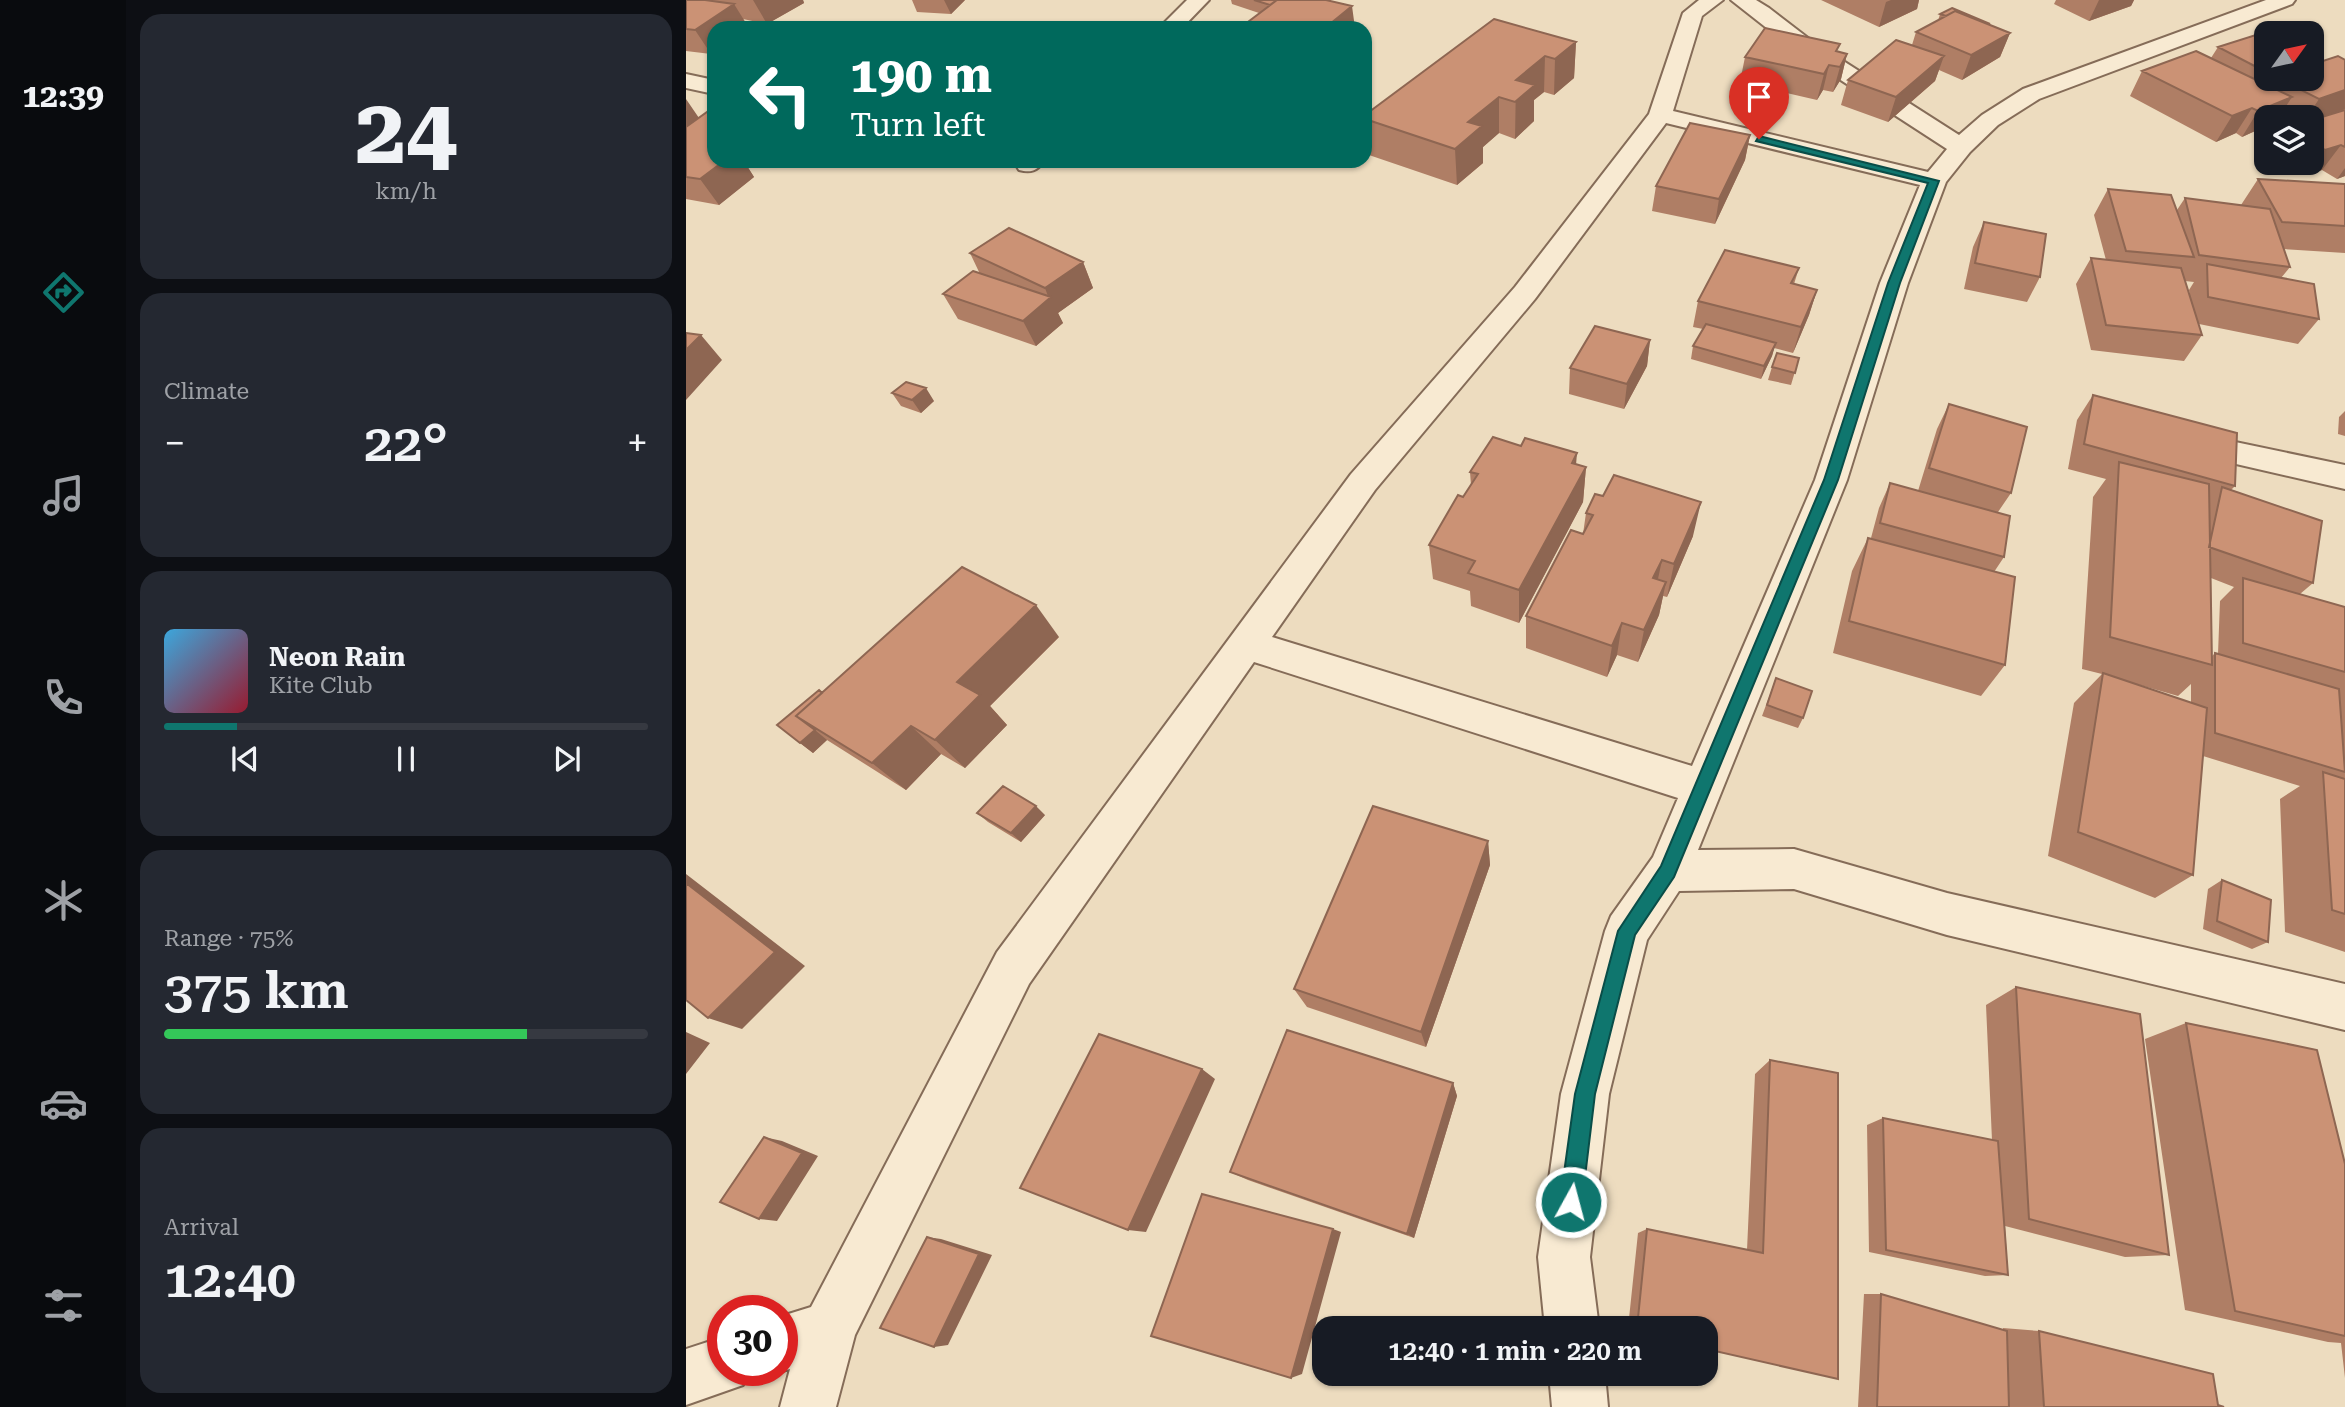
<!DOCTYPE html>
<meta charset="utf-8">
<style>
:root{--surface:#171b24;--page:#242831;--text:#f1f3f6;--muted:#9ea1a6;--line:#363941;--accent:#0f766e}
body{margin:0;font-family:"Roboto Serif",serif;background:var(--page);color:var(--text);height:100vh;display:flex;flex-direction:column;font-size:26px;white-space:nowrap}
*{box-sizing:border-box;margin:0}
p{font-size:23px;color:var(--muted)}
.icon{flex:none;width:38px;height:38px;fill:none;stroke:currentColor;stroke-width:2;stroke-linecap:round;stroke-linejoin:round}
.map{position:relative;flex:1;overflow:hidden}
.panel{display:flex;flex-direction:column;gap:14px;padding:14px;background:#0d0f14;width:560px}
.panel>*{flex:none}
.hud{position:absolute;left:21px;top:21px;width:665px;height:147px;border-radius:21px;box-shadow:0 2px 5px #0004;background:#00695c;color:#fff;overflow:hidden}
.needle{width:46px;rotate:57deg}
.controls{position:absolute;left:1568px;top:21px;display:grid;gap:14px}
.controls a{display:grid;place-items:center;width:70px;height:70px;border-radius:14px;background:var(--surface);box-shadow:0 2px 5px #0004;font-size:35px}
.speed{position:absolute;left:21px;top:1295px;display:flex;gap:14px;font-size:35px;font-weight:700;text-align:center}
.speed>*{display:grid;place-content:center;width:91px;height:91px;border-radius:50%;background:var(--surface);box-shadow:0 2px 5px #0004;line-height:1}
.speed .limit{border:10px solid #d22;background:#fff;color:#111}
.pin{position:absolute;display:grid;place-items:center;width:60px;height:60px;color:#fff;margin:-72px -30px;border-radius:50% 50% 50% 0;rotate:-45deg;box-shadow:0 0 7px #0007}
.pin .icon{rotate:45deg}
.me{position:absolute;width:77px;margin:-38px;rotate:7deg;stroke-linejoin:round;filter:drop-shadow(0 0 5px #0008)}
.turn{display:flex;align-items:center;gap:24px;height:147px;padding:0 28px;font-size:32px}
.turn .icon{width:91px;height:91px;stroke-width:2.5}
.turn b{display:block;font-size:49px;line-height:60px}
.big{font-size:52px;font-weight:600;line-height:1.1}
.panel .widget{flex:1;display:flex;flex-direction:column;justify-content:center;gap:10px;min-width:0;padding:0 24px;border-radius:21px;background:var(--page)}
.panel .dial{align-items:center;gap:0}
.dial b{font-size:91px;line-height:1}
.song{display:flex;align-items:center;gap:21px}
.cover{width:84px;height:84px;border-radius:10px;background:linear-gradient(135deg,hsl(200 70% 55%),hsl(350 70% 35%))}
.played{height:7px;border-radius:4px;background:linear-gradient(90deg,var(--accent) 15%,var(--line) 15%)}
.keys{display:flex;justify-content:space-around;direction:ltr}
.heat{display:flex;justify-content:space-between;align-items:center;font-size:38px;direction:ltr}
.charge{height:10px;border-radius:5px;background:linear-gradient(90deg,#34c759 75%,var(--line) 0)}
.trip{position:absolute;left:626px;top:1316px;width:406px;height:70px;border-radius:21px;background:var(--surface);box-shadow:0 2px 5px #0004;font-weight:600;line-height:70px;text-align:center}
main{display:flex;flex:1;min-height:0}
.tabs{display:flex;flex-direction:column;width:126px;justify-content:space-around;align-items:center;background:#090b0e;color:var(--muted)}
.tabs .icon{width:49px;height:49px}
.tabs .on{color:var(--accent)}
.tabs b{font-size:32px;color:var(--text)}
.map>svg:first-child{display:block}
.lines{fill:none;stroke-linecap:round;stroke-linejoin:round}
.street-casing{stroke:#856c58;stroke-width:4}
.street{fill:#f8ead2;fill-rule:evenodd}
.wall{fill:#af7e65;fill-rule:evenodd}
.shaded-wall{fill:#8e6652}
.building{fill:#cb9275;stroke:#8e6652;stroke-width:2}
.route{fill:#0f766e;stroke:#0a4d48;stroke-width:2}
</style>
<main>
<nav class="tabs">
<b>12:39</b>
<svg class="icon on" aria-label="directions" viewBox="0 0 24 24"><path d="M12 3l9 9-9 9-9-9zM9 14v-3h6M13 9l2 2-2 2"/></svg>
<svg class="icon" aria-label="music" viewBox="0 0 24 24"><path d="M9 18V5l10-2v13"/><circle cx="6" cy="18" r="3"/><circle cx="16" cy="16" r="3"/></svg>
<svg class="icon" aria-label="phone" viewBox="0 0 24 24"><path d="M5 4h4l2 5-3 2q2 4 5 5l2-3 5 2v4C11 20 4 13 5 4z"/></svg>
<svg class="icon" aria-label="climate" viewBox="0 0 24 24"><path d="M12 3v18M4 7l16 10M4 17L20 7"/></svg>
<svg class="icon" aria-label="car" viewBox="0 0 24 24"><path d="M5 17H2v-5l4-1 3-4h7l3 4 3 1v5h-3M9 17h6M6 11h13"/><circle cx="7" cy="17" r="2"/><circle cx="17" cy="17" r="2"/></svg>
<svg class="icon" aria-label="filters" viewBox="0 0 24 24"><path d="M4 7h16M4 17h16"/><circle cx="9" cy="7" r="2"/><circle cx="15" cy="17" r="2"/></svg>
</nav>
<section class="panel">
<div class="widget dial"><b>24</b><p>km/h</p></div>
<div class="widget"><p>Climate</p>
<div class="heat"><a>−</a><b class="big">22°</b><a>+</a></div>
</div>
<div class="widget">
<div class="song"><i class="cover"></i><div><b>Neon Rain</b><p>Kite Club</p></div></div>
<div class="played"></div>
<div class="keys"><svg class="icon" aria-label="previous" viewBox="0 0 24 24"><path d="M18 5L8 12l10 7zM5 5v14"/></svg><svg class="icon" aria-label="pause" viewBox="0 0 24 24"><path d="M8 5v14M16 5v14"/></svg><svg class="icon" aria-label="next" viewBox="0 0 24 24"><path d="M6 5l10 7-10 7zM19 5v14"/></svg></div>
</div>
<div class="widget"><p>Range · 75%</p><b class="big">375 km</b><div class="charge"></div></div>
<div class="widget"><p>Arrival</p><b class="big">12:40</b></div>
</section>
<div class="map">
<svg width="1659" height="1407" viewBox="0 0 1659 1407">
<rect width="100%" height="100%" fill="#eddcbf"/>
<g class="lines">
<g class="street-casing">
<path id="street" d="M 501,0 L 523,0 L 496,28 L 473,28 Z
M 1013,0 L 1037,0 L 1016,16 L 987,111 L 1242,172 L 1261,149 L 1110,51 L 1045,0 L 1070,0 L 1083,8 L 1126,41 L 1273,135 L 1296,115 L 1337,89 L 1580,0 L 1609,0 L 1606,4 L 1353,99 L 1312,125 L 1284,152 L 1260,182 L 1222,283 L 1161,480 L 1012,850 L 1108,849 L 1261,893 L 1659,984 L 1659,1030 L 1261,935 L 1108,889 L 993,891 L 961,940 L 923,1094 L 904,1257 L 913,1328 L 859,1328 L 852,1257 L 875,1094 L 919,931 L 925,916 L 967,857 L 992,798 L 568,662 L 343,984 L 169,1335 L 150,1407 L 94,1407 L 104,1369 L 96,1371 L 93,1370 L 96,1370 L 96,1316 L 125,1307 L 311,952 L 665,474 L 829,287 L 963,114 L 997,13 ZM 980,123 L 1234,185 L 1194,283 L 1129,480 L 1006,766 L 586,637 L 689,490 L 849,299 Z
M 0,74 L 28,80 L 28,94 L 0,88 Z
M 332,161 L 358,161 C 351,171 345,173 333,170 L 330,165 Z
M 1535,439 L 1659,465 L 1659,489 L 1524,458 L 1519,450 L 1524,442 Z
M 37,1337 L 37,1370 L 63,1370 L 57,1385 L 0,1405 L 0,1349 Z
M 863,1374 L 919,1374 L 922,1407 L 866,1407 Z"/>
</g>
<use href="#street" class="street"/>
</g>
<path class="wall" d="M 0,0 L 117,0 L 118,3 L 81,24 L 57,19 L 63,28 L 28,28 L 28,53 L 25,54 L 0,51 Z
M 226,0 L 279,0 L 265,14 L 231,12 Z
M 545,0 L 640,0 L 573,13 L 546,4 Z
M 1135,0 L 1233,0 L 1231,9 L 1193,27 Z
M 1370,0 L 1448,0 L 1445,6 L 1403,21 L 1368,4 Z
M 1254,14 L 1304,25 L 1324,33 L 1314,57 L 1276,80 L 1253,70 L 1249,81 L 1202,122 L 1155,105 L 1162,80 L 1226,45 L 1230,32 L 1252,21 Z
M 1580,35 L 1580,79 L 1626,79 L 1659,110 L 1659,176 L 1651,179 L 1636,170 L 1620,175 L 1599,163 L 1626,163 L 1626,117 L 1602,117 L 1595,113 L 1593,117 L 1580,117 L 1580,126 L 1556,137 L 1550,133 L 1530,142 L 1444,96 L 1456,71 L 1525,58 L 1532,47 Z
M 890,42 L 888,78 L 868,95 L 858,92 L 848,100 L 848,121 L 829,139 L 813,133 L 797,147 L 797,163 L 771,185 L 680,154 L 679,144 L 679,115 Z
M 1152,52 L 1161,54 L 1155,79 L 1147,92 L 1137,90 L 1131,100 L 1054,82 L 1059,57 Z
M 0,127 L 61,166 L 68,177 L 33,205 L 0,199 Z
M 1064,135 L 1059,160 L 1029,224 L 966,211 L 970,186 Z
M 1572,179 L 1659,184 L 1659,253 L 1598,249 L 1604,267 L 1595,278 L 1633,319 L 1612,344 L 1513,324 L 1516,335 L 1498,361 L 1405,350 L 1390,284 L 1405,258 L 1420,260 L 1408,215 L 1422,189 L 1491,210 L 1499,198 L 1555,205 ZM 1499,281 L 1508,282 L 1503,290 L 1504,296 Z
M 1298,222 L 1354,277 L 1341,302 L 1278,289 L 1287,247 Z
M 284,253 L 397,262 L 407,288 L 372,313 L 377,323 L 350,346 L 272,319 L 257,294 L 294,274 Z
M 1113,268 L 1108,284 L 1131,290 L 1123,315 L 1107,353 L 1088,348 L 1086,356 L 1075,379 L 1005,359 L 1007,346 L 1017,329 L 1007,327 L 1012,301 Z
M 964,340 L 961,366 L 938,409 L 883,394 L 884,368 Z
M 1113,358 L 1105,385 L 1082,380 L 1086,367 Z
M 206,393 L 248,401 L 235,413 L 215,406 Z
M 1407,395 L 1549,486 L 1545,490 L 1627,583 L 1614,594 L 1659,607 L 1659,952 L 1599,932 L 1594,799 L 1614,786 L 1517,756 L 1507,875 L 1469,898 L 1362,856 L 1388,703 L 1416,674 L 1396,669 L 1407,497 L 1420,479 L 1382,469 L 1391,420 ZM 1525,578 L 1548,587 L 1534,601 L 1532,654 L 1529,653 L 1526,656 ZM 1447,683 L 1492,696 L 1505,684 L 1505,703 Z
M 1263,404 L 1325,493 L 1312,512 L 1318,557 L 1308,572 L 1319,665 L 1295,696 L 1147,653 L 1166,571 L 1182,538 L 1185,538 L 1193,508 L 1204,483 L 1232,491 L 1251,429 Z
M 1659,411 L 1659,436 L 1652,434 L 1653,417 Z
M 890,464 L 900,467 L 897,502 L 833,623 L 785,606 L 784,591 L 747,579 L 743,545 L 785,485 L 784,472 Z
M 900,513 L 1007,536 L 981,597 L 977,596 L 973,615 L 952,662 L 931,655 L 921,677 L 840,648 L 840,616 L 897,534 Z
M 373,637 L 304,706 L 321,725 L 279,768 L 255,754 L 220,790 L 141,740 L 127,753 L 91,725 L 136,693 Z
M 1090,678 L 1117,718 L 1112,728 L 1076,716 Z
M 291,813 L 359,815 L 335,842 L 302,822 Z
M 802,841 L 804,865 L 740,1047 L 621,1007 L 608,989 Z
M 1536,880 L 1582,942 L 1566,949 L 1517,929 L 1522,889 Z
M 1330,987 L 1483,1255 L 1439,1257 L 1319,1226 L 1322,1275 L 1299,1276 L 1183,1252 L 1181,1125 L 1197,1118 L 1306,1140 L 1300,1005 Z
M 1500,1023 L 1659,1164 L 1659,1378 L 1655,1343 L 1642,1342 L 1499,1310 L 1459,1039 Z
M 1084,1060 L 1152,1379 L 1020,1328 L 942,1328 L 952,1233 L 961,1229 L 1061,1250 L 1069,1074 Z
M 767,1083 L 771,1096 L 728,1238 L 562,1180 L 544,1172 Z
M 1178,1294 L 1195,1294 L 1317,1330 L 1317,1328 L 1353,1331 L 1538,1407 L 1172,1407 Z"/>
<path class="shaded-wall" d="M 67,0 L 117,0 L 118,3 L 81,24 Z
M 258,0 L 279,0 L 265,14 Z
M 1205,0 L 1233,0 L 1231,9 L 1193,27 L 1200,2 Z
M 1413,0 L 1448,0 L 1445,6 L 1403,21 Z
M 48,4 L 63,28 L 28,28 L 28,53 L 25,54 L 9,30 Z
M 666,6 L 669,28 L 639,28 Z
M 1324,33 L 1314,57 L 1276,80 L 1285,55 Z
M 890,42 L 888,78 L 868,95 L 869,59 Z
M 1161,54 L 1155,79 L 1147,92 L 1154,67 Z
M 859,56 L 858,92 L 848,100 L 848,121 L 829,139 L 830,80 Z
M 1258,56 L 1249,81 L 1202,122 L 1210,97 Z
M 1143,65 L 1137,90 L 1131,100 L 1138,74 Z
M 1659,89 L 1659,109 L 1626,121 L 1626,117 L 1621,117 L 1633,99 Z
M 813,97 L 813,133 L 797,147 L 797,163 L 771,185 L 769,149 L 782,122 Z
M 1606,97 L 1593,117 L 1580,117 L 1580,126 L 1556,137 L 1572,111 Z
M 0,99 L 13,118 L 0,127 Z
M 1566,108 L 1550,133 L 1530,142 L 1546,116 Z
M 1064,135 L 1059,160 L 1029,224 L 1033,199 Z
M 1655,145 L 1636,170 L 1620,175 L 1639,150 Z
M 38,161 L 68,161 L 61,166 L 68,177 L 33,205 L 14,179 Z
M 1659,168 L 1659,176 L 1651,179 Z
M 397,262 L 407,288 L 372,313 L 377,323 L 350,346 L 337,321 L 363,299 L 359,288 Z
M 1131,290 L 1123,315 L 1107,353 L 1115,327 Z
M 15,335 L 36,360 L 0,400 L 0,350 Z
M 964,340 L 961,366 L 938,409 L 941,384 Z
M 1090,343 L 1086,356 L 1075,379 L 1078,366 Z
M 240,388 L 248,401 L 235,413 L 226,400 Z
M 891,453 L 888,489 L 900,467 L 897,502 L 833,623 L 833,590 Z
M 1015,502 L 1007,536 L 981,597 L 988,564 Z
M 976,560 L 969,593 L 967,578 Z
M 980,582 L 973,615 L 952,662 L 958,630 Z
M 350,605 L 373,637 L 304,706 L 321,725 L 279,768 L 249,740 L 271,682 Z
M 936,623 L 931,655 L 921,677 L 926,646 Z
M 225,726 L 255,754 L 220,790 L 186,763 Z
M 129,730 L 141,740 L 127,753 L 114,743 Z
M 350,806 L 359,815 L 335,842 L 325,833 Z
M 802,841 L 804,865 L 740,1047 L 735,1032 Z
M 0,874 L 119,966 L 56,1029 L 22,1018 L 0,883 Z
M 0,1032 L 24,1043 L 0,1074 Z
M 516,1069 L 529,1079 L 460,1232 L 442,1230 Z
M 767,1083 L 771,1096 L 728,1238 L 721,1234 Z
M 78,1137 L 96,1141 L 132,1156 L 91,1221 L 73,1219 Z
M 647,1229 L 655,1232 L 616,1374 L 605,1378 Z
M 241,1237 L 255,1239 L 306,1255 L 262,1345 L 248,1347 Z"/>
<path class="building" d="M 0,0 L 19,0 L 48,4 L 9,30 L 0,29 Z
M 568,0 L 591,0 L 584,5 Z
M 591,0 L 640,0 L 666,6 L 639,28 L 554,28 Z
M 1266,8 L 1304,24 L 1303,24 L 1269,11 L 1260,16 L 1254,14 Z
M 1269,11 L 1324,33 L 1285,55 L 1230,32 Z
M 808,19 L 890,42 L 869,59 L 859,56 L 830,80 L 849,85 L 829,102 L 813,97 L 782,122 L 796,126 L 769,149 L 679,119 L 679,115 Z
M 1079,28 L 1154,44 L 1150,51 L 1161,54 L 1154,67 L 1143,65 L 1138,74 L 1059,57 Z
M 1576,33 L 1580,35 L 1580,72 L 1532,47 Z
M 1210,40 L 1258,56 L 1210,97 L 1162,80 Z
M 1510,51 L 1606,97 L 1572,111 L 1566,108 L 1546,116 L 1456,71 Z
M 1652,56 L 1659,60 L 1659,90 L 1633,99 L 1593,79 L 1626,79 L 1626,58 L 1634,62 Z
M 28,107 L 28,161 L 38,161 L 14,179 L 0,177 L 0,127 Z
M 1659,110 L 1659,147 L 1655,145 L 1639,150 L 1626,143 L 1626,120 Z
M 1004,123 L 1064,135 L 1033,199 L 970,186 Z
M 1572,179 L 1659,184 L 1659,226 L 1596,222 Z
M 1422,189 L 1485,195 L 1508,257 L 1440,251 Z
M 1499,198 L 1584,209 L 1604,267 L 1513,255 Z
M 1298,222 L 1360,234 L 1354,277 L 1289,263 Z
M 323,228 L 397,262 L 359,288 L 284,253 Z
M 1039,250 L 1113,268 L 1105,283 L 1131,290 L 1115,327 L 1012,301 Z
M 1405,258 L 1495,268 L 1516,335 L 1420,325 Z
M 1521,264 L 1628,284 L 1633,319 L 1522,297 Z
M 287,271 L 365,297 L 337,321 L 257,294 Z
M 1020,324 L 1090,343 L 1078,366 L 1007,346 Z
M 909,326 L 964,340 L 941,384 L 884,368 Z
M 0,333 L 15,335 L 0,350 Z
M 1091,353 L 1113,358 L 1109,373 L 1086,367 Z
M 220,382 L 240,388 L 226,400 L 206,393 Z
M 1407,395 L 1551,433 L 1549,486 L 1398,444 Z
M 1263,404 L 1341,427 L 1325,493 L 1243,468 Z
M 807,437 L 835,446 L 839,438 L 891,453 L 886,463 L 900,467 L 833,590 L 782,573 L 789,561 L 743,545 L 772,495 L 777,497 L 792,474 L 784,472 Z
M 1433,462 L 1523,484 L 1526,665 L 1424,637 Z
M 928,475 L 1015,502 L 988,564 L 976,560 L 967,578 L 980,582 L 958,630 L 936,623 L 926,646 L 840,616 L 885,530 L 897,534 L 907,515 L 900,513 L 909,494 L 917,496 Z
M 1204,483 L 1324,516 L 1318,557 L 1194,523 Z
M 1536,487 L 1636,521 L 1627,583 L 1523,547 Z
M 1182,538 L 1329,577 L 1319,665 L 1163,621 Z
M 276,567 L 350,605 L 271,682 L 294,695 L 249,740 L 225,726 L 186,763 L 110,716 Z
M 1557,578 L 1659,607 L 1659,672 L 1557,643 Z
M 1529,653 L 1653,689 L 1659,772 L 1529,733 Z
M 1417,673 L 1521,708 L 1507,875 L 1392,832 Z
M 1090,678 L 1126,691 L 1117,718 L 1081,705 Z
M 133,690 L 136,693 L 110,716 L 129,730 L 114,743 L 91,725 Z
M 1637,772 L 1659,779 L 1659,914 L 1646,910 Z
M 317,786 L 350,806 L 325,833 L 291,813 Z
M 687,806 L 802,841 L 735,1032 L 608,989 Z
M 1536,880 L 1585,900 L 1582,942 L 1531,921 Z
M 0,883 L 89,952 L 22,1018 L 0,1000 Z
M 1330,987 L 1454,1014 L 1483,1255 L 1343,1219 Z
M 1500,1023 L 1631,1050 L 1659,1164 L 1659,1336 L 1549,1311 Z
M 601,1030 L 767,1083 L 721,1234 L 544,1172 Z
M 413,1034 L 516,1069 L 442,1230 L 334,1188 Z
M 1084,1060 L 1152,1073 L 1152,1379 L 1020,1349 L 1020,1328 L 951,1328 L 961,1229 L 1077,1253 Z
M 1197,1118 L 1312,1141 L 1322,1275 L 1200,1250 Z
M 78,1137 L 116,1153 L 73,1219 L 34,1202 Z
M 516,1194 L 647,1229 L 605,1378 L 465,1336 Z
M 241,1237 L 293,1254 L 248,1347 L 194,1328 Z
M 1195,1294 L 1321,1331 L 1323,1407 L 1191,1407 Z
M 1353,1331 L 1527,1374 L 1532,1405 L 1538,1407 L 1358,1407 Z"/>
<path class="route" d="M 1073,136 L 1253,181 L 1214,283 L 1152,480 L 988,877 L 949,935 L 909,1094 L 896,1202 L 892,1210 L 885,1213 L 877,1210 L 874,1202 L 889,1094 L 932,931 L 975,866 L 1138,480 L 1202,283 L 1242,183 L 1070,141 Z"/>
</svg>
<div class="controls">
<a><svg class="needle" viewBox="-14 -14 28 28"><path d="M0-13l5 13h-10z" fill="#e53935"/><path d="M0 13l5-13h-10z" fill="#9ea1a6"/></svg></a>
<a><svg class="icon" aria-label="layers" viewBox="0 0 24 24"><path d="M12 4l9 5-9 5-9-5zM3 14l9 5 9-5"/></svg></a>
</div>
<div class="speed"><div class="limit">30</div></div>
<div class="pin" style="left:1073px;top:139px;background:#d93025"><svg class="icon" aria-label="arrive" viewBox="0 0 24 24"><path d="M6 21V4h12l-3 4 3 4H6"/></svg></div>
<svg class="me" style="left:885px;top:1202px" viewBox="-20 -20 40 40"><circle r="17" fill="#0f766e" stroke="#fff" stroke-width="3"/><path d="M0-11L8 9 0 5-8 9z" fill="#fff"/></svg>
<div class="trip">12:40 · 1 min · 220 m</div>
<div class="hud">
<div class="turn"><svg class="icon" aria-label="left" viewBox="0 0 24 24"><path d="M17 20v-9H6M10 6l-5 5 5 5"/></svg><div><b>190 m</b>Turn left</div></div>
</div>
</div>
</main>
